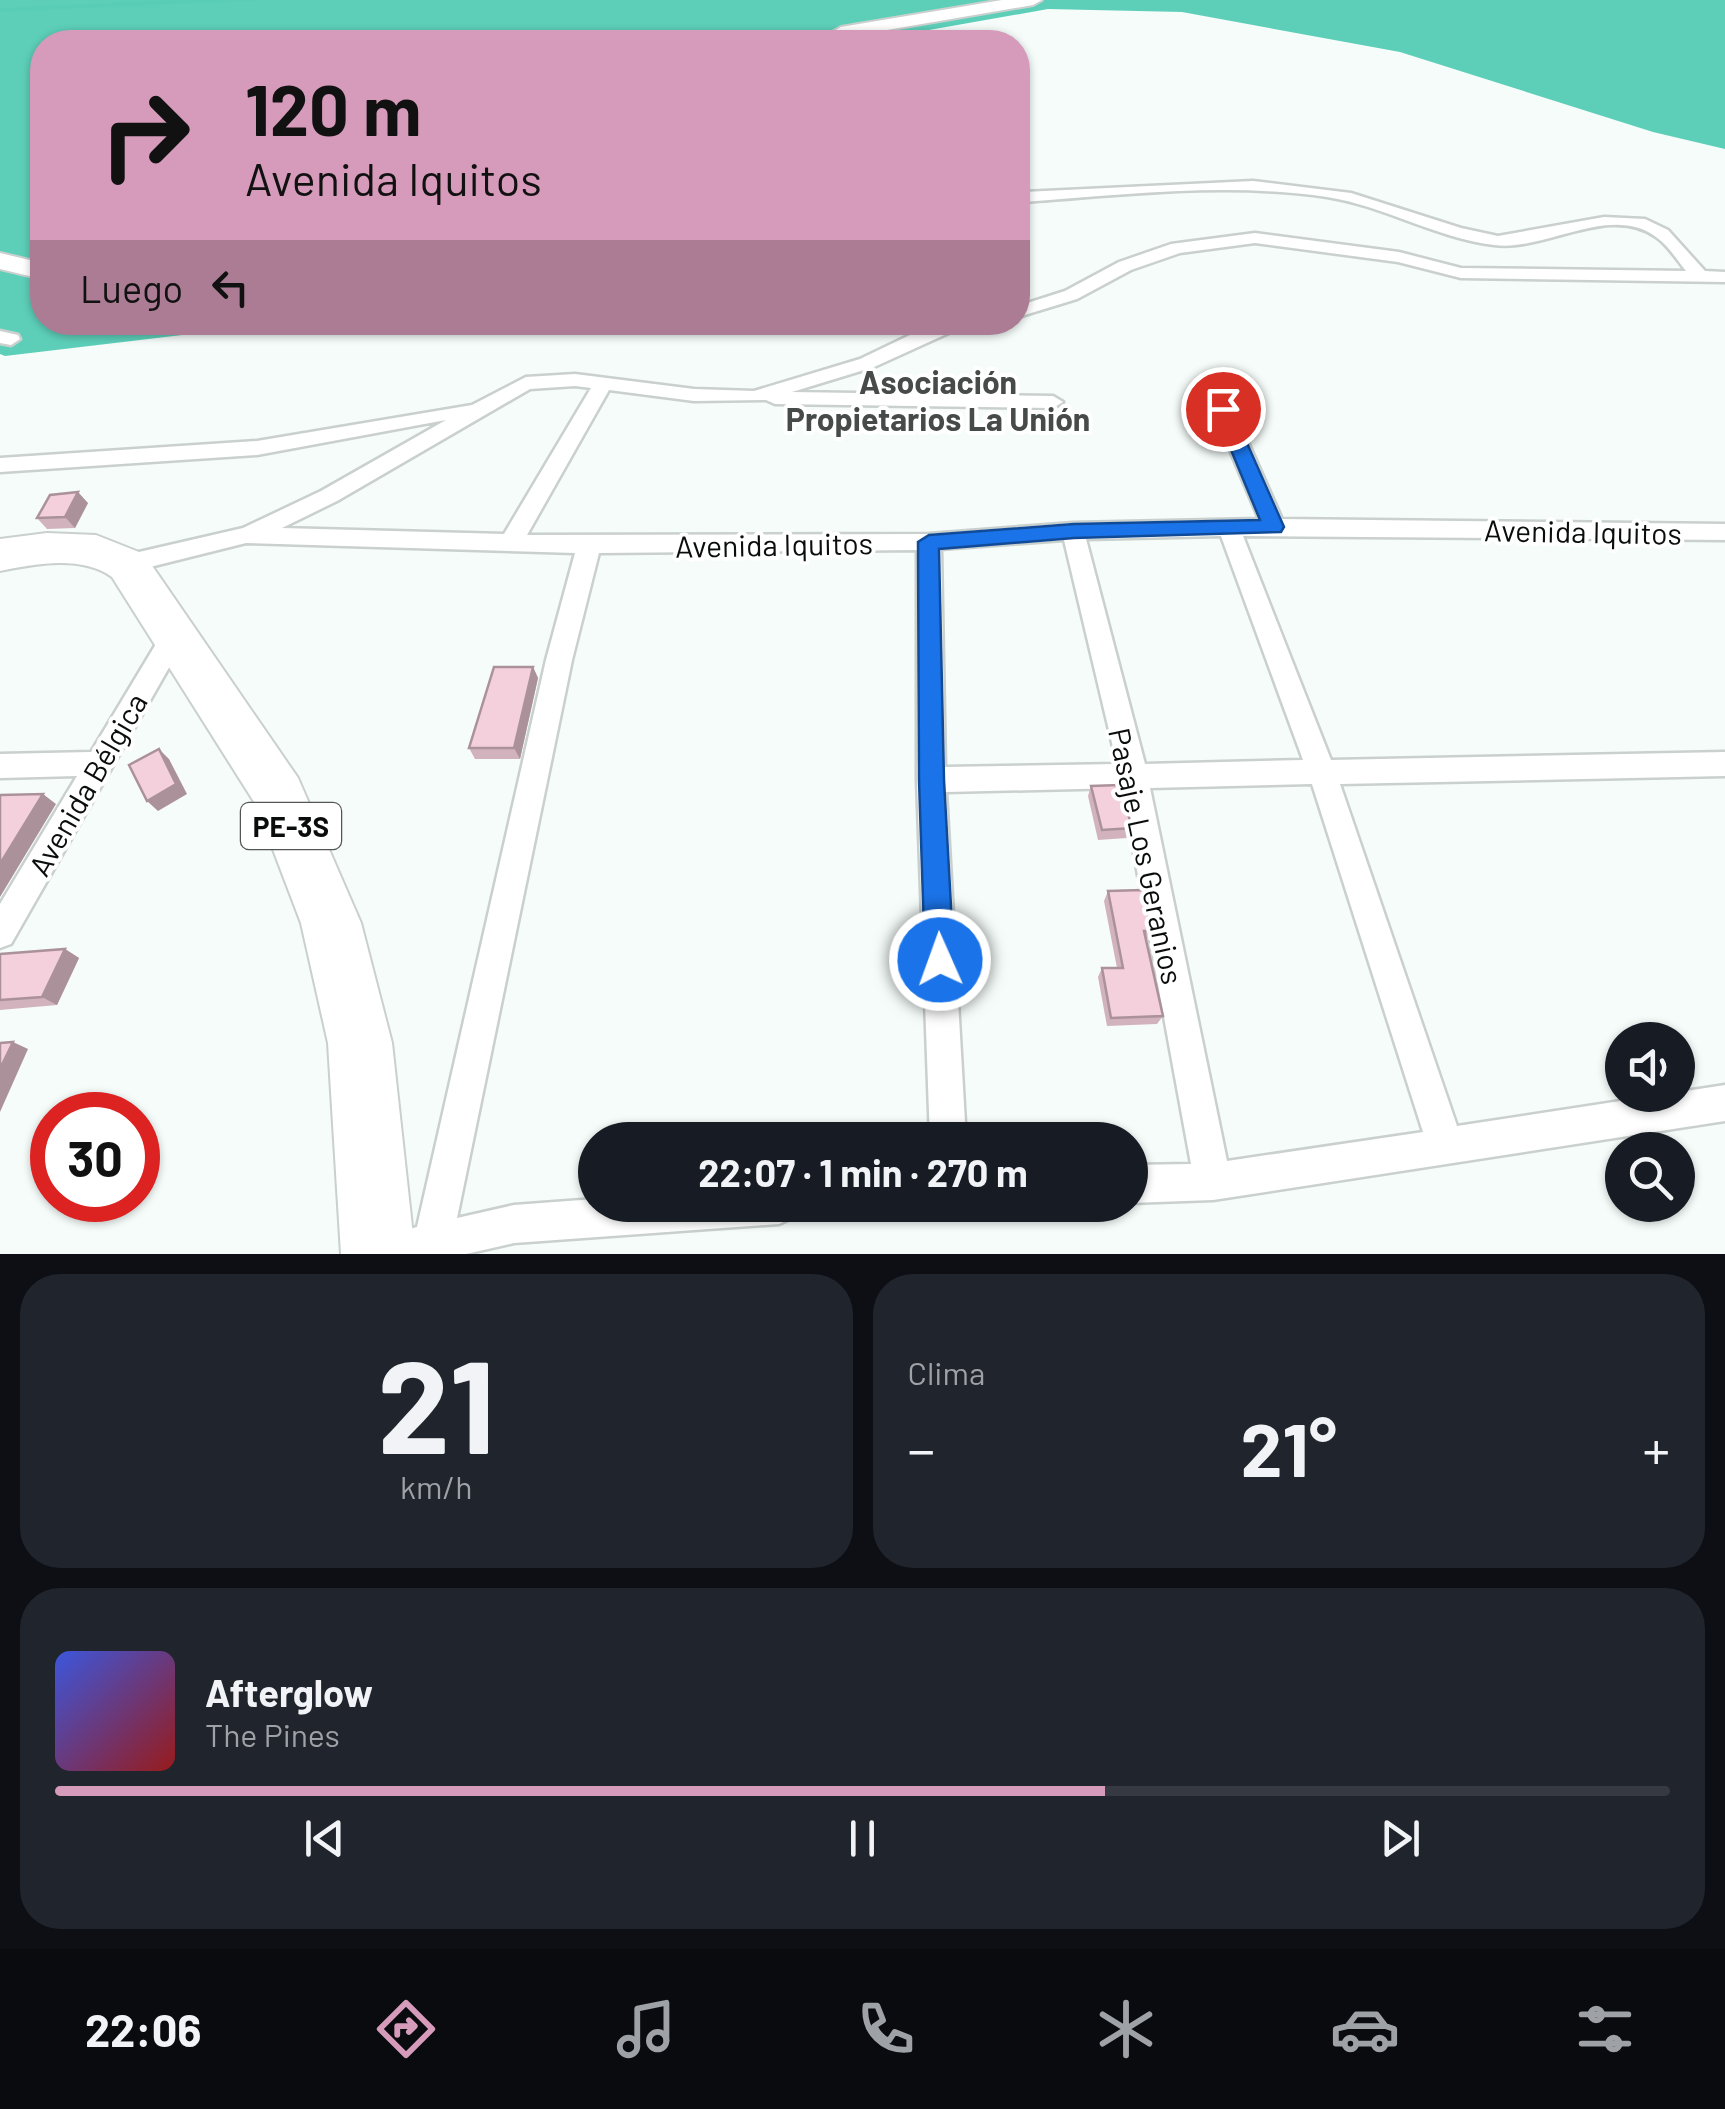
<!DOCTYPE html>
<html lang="es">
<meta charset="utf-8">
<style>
:root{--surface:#171b24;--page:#20242c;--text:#f1f3f6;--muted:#9ea1a6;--line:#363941;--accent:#d69bba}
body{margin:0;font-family:Barlow,sans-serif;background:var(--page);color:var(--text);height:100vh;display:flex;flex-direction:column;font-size:38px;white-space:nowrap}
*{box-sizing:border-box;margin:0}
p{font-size:32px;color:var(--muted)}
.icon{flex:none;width:55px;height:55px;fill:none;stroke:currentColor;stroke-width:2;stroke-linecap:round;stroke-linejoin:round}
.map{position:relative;height:1254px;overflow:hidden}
.details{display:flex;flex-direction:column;gap:20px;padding:20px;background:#0d0f14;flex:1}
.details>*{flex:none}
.top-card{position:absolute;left:30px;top:30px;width:1000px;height:305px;border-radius:40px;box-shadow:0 2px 8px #0004;background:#d69bba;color:#111;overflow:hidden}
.buttons{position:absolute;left:1605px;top:1022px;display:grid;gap:20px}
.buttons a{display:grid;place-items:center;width:90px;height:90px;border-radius:50%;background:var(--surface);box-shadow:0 2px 8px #0004;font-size:50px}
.speed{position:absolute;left:30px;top:1092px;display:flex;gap:20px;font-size:50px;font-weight:700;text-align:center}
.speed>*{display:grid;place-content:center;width:130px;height:130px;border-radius:50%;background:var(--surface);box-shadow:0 2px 8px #0004;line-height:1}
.speed .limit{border:15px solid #d22;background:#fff;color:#111}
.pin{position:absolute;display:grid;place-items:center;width:85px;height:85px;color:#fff;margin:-42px;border:5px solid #fff;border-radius:50%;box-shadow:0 2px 10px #0007}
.me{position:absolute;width:110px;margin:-55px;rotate:358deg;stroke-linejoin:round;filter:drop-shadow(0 0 8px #0008)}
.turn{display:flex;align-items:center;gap:35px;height:210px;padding:0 50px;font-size:45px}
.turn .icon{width:130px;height:130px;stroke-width:2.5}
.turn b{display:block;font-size:70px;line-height:85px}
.then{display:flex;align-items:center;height:95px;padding:0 50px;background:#0003;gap:20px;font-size:38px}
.big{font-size:75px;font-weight:700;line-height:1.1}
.details .widget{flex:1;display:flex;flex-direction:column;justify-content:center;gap:15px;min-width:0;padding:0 35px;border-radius:40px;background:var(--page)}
.details .dial{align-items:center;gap:0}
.dial b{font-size:130px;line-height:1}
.song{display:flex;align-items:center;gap:30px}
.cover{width:120px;height:120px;border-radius:15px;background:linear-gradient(135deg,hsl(230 70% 55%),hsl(0 70% 35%))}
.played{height:10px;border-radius:5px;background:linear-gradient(90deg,var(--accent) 65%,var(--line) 65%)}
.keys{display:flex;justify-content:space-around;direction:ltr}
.heat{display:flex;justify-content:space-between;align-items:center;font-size:55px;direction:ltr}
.details .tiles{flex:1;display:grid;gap:20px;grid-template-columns:1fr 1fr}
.widget:last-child{grid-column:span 2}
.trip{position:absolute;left:578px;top:1122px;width:570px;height:100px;border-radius:50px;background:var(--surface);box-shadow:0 2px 8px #0004;font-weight:700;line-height:100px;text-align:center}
.dock{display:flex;height:160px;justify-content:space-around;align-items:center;background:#090b0e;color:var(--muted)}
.dock .icon{width:70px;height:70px}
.dock .selected{color:var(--accent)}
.dock b{font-size:45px;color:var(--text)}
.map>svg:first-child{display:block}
.forest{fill:#5dcfb9}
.water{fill:#5acdb7}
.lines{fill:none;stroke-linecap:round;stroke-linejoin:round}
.street-casing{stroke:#c9d0ce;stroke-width:5}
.secondary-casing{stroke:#c9d0ce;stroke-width:4}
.highway-casing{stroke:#c9d0ce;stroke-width:4}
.street{fill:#fff;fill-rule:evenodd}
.secondary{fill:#fff;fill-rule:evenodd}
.highway{fill:#fff;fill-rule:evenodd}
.wall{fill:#d2b3bd}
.shaded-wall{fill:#ab929a}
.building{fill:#f4d0dc;stroke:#ab929a;stroke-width:2.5}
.route{fill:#1a73e8;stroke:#114b97;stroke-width:2.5}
.labels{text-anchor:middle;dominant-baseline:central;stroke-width:8;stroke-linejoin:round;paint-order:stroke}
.shield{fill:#fff;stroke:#545655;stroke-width:2.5}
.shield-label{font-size:28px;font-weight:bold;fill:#0b0d0c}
.street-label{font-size:30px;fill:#0b0d0c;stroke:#fff}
.neighbourhood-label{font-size:32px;font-weight:bold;fill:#464b4a;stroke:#fff}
</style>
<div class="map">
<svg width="1725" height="1254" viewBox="0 0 1725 1254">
<rect width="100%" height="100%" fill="#f5fcfa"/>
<path class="forest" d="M 0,0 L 1725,0 L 1725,149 L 1653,132 L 1400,52 L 1182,12 L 1048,9 L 861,42 L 42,42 L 42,322 L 284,323 L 5,356 L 0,354 Z"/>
<path class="water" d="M 170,0 L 269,0 L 0,12 L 0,8 Z"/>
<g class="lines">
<g class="street-casing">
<path id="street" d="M 1253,181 L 1351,193 L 1461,228 L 1498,236 L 1604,217 L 1645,219 L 1668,230 L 1705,271 L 1725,272 L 1725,282 L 1461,278 L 1398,262 L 1255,243 L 1180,253 L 1131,270 L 1077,299 L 1018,317 L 1018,306 L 1065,291 L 1119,262 L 1171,244 L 1255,233 L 1399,252 L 1461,268 L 1686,271 C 1677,260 1668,245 1656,237 C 1610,203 1545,252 1494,245 C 1436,238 1384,206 1327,197 C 1226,182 1124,195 1024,202 L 1018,199 L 1018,194 L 1024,192 Z
M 937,322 L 973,322 L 874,367 L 792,392 L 1053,396 L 1063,402 L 1053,408 L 775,404 L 766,400 L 694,401 L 609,390 L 527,535 L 929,534 L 1073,523 L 1259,519 L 1200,379 L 1210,373 L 1220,379 L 1282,519 L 1725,524 L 1725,540 L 1243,536 L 1331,760 L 1725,752 L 1725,776 L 1340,784 L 1457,1126 L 1725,1085 L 1725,1121 L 1213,1200 L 1130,1203 L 1130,1165 L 1191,1164 L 1122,788 L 946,792 L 966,1140 L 930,1140 L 917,780 L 917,550 L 599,553 L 572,660 L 457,1218 L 514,1205 L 595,1199 L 595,1205 L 798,1205 L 792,1218 L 779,1224 L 514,1243 L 466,1254 L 364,1254 L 369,1240 L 417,1227 L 546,660 L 575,553 L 246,543 L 126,573 L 114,564 L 126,555 L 243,528 L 321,491 L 446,420 L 257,455 L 0,472 L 0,458 L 257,441 L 472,405 L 526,377 L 575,374 L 694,389 L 754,391 L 860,359 ZM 575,386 L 591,388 L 504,534 L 282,528 L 337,501 L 530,389 ZM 1221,536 L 1303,760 L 1145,764 L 1086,539 ZM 1064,540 L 1117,764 L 945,767 L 941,549 ZM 1312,784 L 1423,1132 L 1227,1161 L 1150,788 Z
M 0,331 L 18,335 L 20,339 L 11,345 L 0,343 Z
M 174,626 L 183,629 L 187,636 L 11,944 L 0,948 L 0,904 L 77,776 L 0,778 L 0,754 L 91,752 L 165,629 Z"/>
</g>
<g class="secondary-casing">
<path id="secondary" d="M 1002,0 L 1042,0 L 1033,5 L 846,37 L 836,42 L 815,42 L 841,27 Z
M 0,253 L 42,263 L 42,279 L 0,269 Z"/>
</g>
<g class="highway-casing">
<path id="highway" d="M 47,533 L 96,535 L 144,554 L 298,778 L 361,923 L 392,1043 L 415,1254 L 341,1254 L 328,1043 L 301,923 L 256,805 L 112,577 C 81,555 36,564 0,571 L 0,539 Z"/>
</g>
<use href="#street" class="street"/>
<use href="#secondary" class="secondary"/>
<use href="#highway" class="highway"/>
</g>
<path class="wall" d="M 88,503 L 75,528 L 47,529 L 37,518 Z
M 533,667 L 538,678 L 520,759 L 475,759 L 469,748 Z
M 1091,786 L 1132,828 L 1127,838 L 1098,840 L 1088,796 Z
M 1108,891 L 1151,931 L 1146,940 L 1163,1016 L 1157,1024 L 1107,1026 L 1098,977 L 1102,968 L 1117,968 L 1104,901 Z
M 65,949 L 79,958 L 57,1005 L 0,1010 L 0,954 Z"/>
<path class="shaded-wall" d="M 78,492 L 88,503 L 75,528 L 65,517 Z
M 533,667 L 538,678 L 520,759 L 514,748 Z
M 159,749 L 169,759 L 187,794 L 158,811 L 147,801 Z
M 43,794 L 56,804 L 0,897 L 0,864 Z
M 65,949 L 79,958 L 57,1005 L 42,997 Z
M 13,1042 L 28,1049 L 0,1112 L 0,1069 Z"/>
<path class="building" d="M 78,492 L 65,517 L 37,518 L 50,495 Z
M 494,667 L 533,667 L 514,748 L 469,748 Z
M 159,749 L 176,784 L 147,801 L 129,765 Z
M 1120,785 L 1132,828 L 1102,830 L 1091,786 Z
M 43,794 L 0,864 L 0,795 Z
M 1143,890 L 1151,931 L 1144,931 L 1163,1016 L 1111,1018 L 1102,968 L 1123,968 L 1108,891 Z
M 65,949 L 42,997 L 0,1000 L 0,954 Z
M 13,1042 L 0,1069 L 0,1043 Z"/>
<path class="route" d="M 1223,403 L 1232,409 L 1284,527 L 1281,532 L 1074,538 L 939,549 L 944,780 L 954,960 L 950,970 L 940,974 L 929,970 L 925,960 L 919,780 L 918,542 L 929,535 L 1074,524 L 1260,520 L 1214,409 Z"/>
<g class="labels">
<rect class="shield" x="241" y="803" width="100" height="46" rx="8"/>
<g class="shield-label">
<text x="291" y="826">PE-3S</text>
</g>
<g class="street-label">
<text transform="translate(1583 531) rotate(1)">Avenida Iquitos</text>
<text transform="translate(774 544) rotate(-1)">Avenida Iquitos</text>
<text transform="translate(87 784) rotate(-60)">Avenida Bélgica</text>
<text transform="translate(1147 856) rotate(78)">Pasaje Los Geranios</text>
</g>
<g class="neighbourhood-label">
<text x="938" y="381">Asociación<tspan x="938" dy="37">Propietarios La Unión</tspan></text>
</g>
</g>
</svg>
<div class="buttons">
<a><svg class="icon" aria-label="sound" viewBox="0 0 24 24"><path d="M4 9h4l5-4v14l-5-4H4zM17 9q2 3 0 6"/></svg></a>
<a><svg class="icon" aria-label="search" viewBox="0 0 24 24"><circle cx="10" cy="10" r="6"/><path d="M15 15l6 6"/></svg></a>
</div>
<div class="speed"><div class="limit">30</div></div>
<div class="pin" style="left:1223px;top:409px;background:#d93025"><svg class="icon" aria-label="arrive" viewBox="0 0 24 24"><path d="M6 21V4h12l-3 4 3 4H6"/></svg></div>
<svg class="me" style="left:940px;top:960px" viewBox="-20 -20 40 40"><circle r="17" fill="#1a73e8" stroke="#fff" stroke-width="3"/><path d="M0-11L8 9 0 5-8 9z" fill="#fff"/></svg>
<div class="trip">22:07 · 1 min · 270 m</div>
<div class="top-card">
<div class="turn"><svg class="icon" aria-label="right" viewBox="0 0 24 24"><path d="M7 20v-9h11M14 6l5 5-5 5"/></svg><div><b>120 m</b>Avenida Iquitos</div></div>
<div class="then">Luego<svg class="icon" aria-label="left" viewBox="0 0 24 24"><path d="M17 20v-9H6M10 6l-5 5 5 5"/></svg></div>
</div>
</div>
<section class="details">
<div class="tiles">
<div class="widget dial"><b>21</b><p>km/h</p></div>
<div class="widget"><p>Clima</p>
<div class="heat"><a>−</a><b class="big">21°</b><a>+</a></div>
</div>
<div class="widget">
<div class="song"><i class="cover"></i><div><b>Afterglow</b><p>The Pines</p></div></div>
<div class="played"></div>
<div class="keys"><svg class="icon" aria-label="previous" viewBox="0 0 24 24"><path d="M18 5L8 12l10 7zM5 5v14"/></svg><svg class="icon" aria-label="pause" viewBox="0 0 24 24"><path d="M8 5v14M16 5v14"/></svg><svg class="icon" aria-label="next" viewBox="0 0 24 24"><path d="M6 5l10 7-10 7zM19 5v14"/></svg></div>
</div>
</div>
</section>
<nav class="dock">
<b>22:06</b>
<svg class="icon selected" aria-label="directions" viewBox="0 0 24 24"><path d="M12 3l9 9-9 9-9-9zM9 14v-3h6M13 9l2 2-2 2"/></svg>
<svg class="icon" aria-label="music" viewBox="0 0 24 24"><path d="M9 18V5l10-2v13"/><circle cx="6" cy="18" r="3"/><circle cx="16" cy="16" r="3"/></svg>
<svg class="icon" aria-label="phone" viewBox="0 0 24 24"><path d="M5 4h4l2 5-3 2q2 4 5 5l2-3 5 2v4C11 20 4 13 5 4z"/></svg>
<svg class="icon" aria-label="climate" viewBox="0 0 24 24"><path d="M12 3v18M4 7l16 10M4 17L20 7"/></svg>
<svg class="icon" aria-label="car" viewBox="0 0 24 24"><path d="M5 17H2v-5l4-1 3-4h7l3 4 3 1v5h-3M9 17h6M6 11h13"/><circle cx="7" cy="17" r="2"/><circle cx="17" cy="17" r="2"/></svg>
<svg class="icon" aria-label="filters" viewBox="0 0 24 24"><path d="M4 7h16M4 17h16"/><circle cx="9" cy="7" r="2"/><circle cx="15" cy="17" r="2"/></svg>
</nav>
